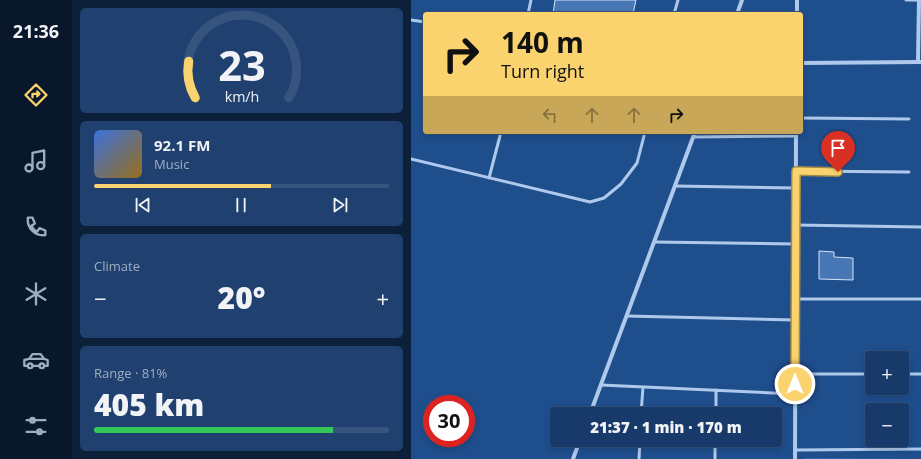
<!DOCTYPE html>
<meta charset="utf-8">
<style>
:root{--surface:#173a6a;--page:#204170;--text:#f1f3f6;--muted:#9eadc1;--line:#36547e;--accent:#fad36e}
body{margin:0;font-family:"Open Sans",sans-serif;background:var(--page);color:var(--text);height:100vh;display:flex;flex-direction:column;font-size:15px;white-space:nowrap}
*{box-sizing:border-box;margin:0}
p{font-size:13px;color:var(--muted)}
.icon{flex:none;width:22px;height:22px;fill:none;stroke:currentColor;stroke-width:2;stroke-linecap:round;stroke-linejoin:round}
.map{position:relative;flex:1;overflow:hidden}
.panel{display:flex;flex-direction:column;gap:8px;padding:8px;background:#0d203a;width:339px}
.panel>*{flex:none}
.banner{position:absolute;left:12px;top:12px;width:380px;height:122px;border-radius:4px;box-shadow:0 2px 6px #0003,0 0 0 1px var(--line);background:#fad36e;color:#111;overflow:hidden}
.buttons{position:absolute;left:454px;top:351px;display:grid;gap:8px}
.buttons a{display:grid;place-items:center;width:44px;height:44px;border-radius:4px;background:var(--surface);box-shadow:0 2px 6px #0003,0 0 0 1px var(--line);font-size:20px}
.speed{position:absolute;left:12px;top:395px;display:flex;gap:8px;font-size:20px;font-weight:700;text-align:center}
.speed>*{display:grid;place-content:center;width:52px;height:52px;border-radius:50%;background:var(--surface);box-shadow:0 2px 6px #0003,0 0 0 1px var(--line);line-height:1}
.speed .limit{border:6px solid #d22;background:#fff;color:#111}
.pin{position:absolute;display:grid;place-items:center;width:34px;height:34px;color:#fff;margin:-41px -17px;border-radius:50% 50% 50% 0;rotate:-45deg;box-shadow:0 0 4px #0007}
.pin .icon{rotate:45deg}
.me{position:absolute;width:44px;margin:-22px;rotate:0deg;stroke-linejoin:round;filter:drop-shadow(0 0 3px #0008)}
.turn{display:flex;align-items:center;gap:14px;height:84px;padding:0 12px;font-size:18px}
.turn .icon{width:52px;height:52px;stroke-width:2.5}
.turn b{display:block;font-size:28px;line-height:34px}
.lanes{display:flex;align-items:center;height:38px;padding:0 12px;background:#0003;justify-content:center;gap:20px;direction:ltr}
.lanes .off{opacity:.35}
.big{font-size:30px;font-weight:800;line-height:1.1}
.panel .widget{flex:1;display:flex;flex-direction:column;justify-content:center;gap:6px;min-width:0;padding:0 14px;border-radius:6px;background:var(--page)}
.panel .dial{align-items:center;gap:0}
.dial svg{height:104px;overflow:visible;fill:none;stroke:var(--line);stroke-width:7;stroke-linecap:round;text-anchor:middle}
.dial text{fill:var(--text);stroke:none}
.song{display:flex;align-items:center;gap:12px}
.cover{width:48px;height:48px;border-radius:6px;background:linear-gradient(135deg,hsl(220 70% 55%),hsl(40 70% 35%))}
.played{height:4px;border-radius:2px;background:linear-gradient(90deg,var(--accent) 60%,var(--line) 60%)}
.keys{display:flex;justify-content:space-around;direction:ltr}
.heat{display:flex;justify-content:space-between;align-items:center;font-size:22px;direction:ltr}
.charge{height:6px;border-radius:3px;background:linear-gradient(90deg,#34c759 81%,var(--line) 0)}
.trip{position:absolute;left:139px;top:407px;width:232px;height:40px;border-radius:4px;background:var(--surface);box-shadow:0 2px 6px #0003,0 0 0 1px var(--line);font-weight:800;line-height:40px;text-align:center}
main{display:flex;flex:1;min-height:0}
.menu{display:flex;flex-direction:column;width:72px;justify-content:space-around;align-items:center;background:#09172a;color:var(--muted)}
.menu .icon{width:28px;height:28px}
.menu .on{color:var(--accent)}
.menu b{font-size:18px;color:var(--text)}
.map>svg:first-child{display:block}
.green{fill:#3368ab}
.building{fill:#4877b5;stroke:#d3e4f9}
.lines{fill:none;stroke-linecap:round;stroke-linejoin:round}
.service{stroke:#aec9ec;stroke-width:3}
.minor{stroke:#aec9ec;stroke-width:4}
.route-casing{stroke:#a28948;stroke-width:10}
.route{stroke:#fad36e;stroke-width:7}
</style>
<main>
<nav class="menu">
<b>21:36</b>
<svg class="icon on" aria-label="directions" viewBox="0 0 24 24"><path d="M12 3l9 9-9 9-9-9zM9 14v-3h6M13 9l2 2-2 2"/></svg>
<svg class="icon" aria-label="music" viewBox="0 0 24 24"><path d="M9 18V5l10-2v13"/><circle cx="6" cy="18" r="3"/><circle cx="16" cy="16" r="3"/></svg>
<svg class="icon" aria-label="phone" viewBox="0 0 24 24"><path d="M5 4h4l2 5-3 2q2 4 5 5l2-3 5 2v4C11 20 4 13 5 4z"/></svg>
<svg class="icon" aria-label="climate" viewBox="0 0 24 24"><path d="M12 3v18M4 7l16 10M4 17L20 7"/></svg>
<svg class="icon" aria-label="car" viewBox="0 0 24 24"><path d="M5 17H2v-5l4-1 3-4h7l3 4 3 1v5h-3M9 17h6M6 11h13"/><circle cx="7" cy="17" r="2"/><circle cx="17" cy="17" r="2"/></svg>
<svg class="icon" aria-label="filters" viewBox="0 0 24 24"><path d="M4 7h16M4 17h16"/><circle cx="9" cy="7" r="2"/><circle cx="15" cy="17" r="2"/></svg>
</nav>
<section class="panel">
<div class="widget dial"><svg viewBox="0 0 100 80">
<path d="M14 69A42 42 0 1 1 86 69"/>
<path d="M14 69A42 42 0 0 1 9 41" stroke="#fad36e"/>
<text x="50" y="56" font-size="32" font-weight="700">23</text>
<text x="50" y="72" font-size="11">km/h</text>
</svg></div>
<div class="widget">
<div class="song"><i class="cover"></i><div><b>92.1 FM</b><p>Music</p></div></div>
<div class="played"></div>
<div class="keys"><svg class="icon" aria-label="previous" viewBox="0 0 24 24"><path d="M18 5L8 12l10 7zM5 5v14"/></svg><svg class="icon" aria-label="pause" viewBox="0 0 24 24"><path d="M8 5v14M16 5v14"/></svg><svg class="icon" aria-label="next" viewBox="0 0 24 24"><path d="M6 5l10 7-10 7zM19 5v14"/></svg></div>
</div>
<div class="widget"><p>Climate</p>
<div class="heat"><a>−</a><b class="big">20°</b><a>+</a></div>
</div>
<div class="widget"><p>Range · 81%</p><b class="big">405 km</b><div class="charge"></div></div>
</section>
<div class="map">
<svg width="510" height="459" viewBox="0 0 510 459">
<rect width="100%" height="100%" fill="#1f4e8d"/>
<path class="green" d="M 394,458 L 510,459 L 394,459 Z"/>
<path class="building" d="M 144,0 L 225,0 L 222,14 L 142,14 Z
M 408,251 L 423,252 L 423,257 L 442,258 L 442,280 L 408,279 Z"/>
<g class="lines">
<path class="service" d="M 495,0 L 508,0
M 117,14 L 120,0
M 263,14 L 267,0
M 0,20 L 14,22
M 390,118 L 498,119
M 282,137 L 385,136
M 0,159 L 179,202 L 193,198 L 210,184 L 226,163 L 234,132
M 385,171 L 498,172
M 78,178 L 90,132
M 264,186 L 385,188
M 385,225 L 510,227
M 243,242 L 385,244
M 384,299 L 510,299
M 216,316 L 384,320
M 384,374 L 461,374
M 491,374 L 510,374
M 190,385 L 384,394
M 230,414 L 232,387
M 305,414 L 305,390
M 384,450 L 510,449
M 228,459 L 229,440
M 304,459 L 304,440"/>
<path class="minor" d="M 326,14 L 331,0
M 386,14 L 386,0
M 507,62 L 508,0
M 390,63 L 510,62
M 179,414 L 284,132
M 162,459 L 169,440
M 384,459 L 385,132"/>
</g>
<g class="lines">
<g class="route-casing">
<path id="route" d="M 384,384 L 385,171 L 427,172"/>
</g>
<use href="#route" class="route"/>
</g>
</svg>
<div class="buttons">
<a>+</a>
<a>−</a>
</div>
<div class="speed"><div class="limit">30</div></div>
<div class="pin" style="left:427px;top:172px;background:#d93025"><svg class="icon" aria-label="arrive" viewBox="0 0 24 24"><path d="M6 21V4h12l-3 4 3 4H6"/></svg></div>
<svg class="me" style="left:384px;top:384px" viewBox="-20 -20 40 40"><circle r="17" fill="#fad36e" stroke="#fff" stroke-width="3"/><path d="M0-11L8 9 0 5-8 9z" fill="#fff"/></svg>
<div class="trip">21:37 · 1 min · 170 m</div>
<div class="banner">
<div class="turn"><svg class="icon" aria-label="right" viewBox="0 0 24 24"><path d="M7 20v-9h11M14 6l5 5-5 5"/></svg><div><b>140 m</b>Turn right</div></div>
<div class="lanes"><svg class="icon off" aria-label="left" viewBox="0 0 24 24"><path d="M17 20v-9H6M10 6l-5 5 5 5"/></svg><svg class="icon off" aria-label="ahead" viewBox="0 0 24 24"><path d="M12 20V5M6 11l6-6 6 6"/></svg><svg class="icon off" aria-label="ahead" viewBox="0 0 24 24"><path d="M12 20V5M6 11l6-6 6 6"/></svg><svg class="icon" aria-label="right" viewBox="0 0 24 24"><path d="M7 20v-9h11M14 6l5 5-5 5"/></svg></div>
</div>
</div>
</main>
